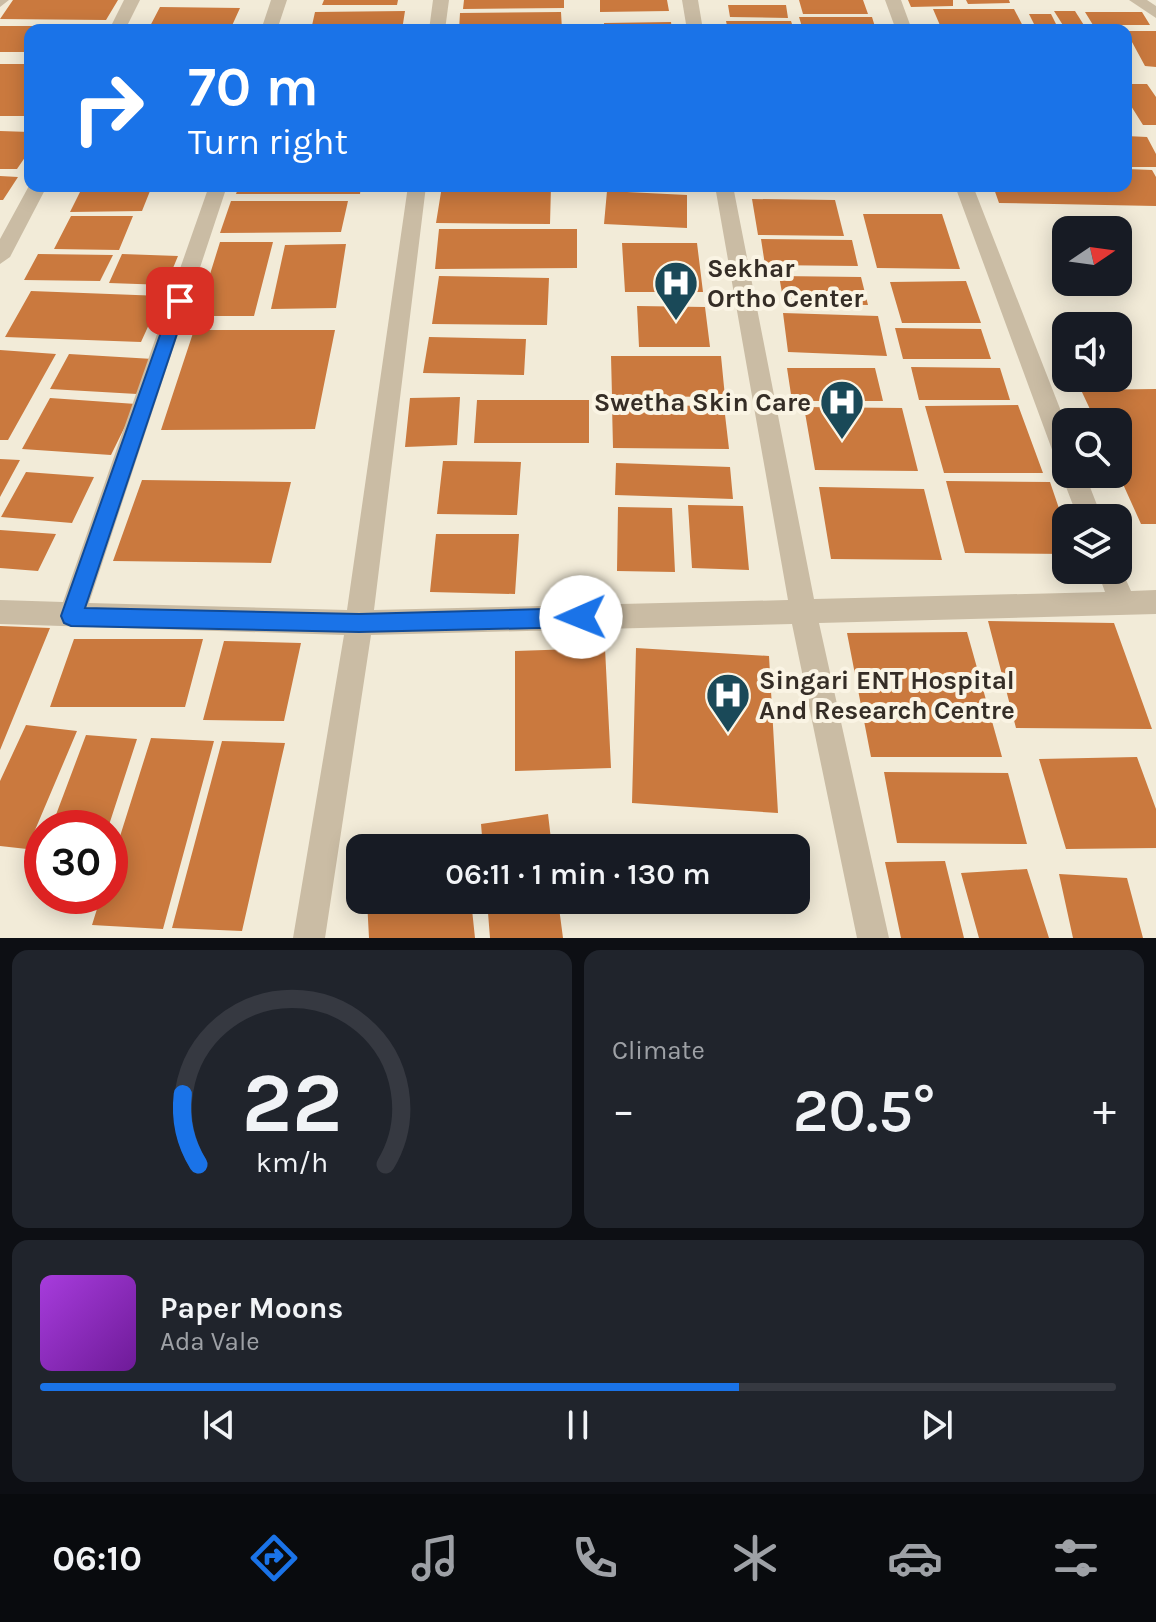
<!DOCTYPE html>
<meta charset="utf-8">
<style>
:root{--surface:#171b24;--page:#20242c;--text:#f1f3f6;--muted:#9ea1a6;--line:#363941;--accent:#1a73e8}
body{margin:0;font-family:Karla,sans-serif;background:var(--page);color:var(--text);height:100vh;display:flex;flex-direction:column;font-size:30px;white-space:nowrap}
*{box-sizing:border-box;margin:0}
p{font-size:26px;color:var(--muted)}
.icon{flex:none;width:44px;height:44px;fill:none;stroke:currentColor;stroke-width:2;stroke-linecap:round;stroke-linejoin:round}
.map{position:relative;height:938px;overflow:hidden}
.side{display:flex;flex-direction:column;gap:12px;padding:12px;background:#0d0f14;flex:1}
.side>*{flex:none}
.guide{position:absolute;left:24px;top:24px;width:1108px;height:168px;border-radius:16px;box-shadow:0 4px 20px #0003;background:#1a73e8;color:#fff;overflow:hidden}
.needle{width:52px;rotate:77deg}
.fabs{position:absolute;left:1052px;top:216px;display:grid;gap:16px}
.fabs a{display:grid;place-items:center;width:80px;height:80px;border-radius:16px;background:var(--surface);box-shadow:0 4px 20px #0003;font-size:40px}
.speed{position:absolute;left:24px;top:810px;display:flex;gap:16px;font-size:40px;font-weight:700;text-align:center}
.speed>*{display:grid;place-content:center;width:104px;height:104px;border-radius:50%;background:var(--surface);box-shadow:0 4px 20px #0003;line-height:1}
.speed .limit{border:12px solid #d22;background:#fff;color:#111}
.pin{position:absolute;display:grid;place-items:center;width:68px;height:68px;color:#fff;margin:-34px;border-radius:16px;box-shadow:0 4px 12px #0006}
.me{position:absolute;width:88px;margin:-44px;rotate:269deg;stroke-linejoin:round;filter:drop-shadow(0 0 6px #0008)}
.turn{display:flex;align-items:center;gap:28px;height:168px;padding:0 32px;font-size:36px}
.turn .icon{width:104px;height:104px;stroke-width:2.5}
.turn b{display:block;font-size:56px;line-height:68px}
.big{font-size:60px;font-weight:600;line-height:1.1}
.side .tile{flex:1;display:flex;flex-direction:column;justify-content:center;gap:12px;min-width:0;padding:0 28px;border-radius:16px;background:var(--page)}
.side .dial{align-items:center;gap:0}
.dial svg{height:208px;overflow:visible;fill:none;stroke:var(--line);stroke-width:7;stroke-linecap:round;text-anchor:middle}
.dial text{fill:var(--text);stroke:none}
.song{display:flex;align-items:center;gap:24px}
.cover{width:96px;height:96px;border-radius:12px;background:linear-gradient(135deg,hsl(280 70% 55%),hsl(280 70% 35%))}
.played{height:8px;border-radius:4px;background:linear-gradient(90deg,var(--accent) 65%,var(--line) 65%)}
.keys{display:flex;justify-content:space-around;direction:ltr}
.heat{display:flex;justify-content:space-between;align-items:center;font-size:44px;direction:ltr}
.side .tiles{flex:1;display:grid;gap:12px;grid-template-columns:1fr 1fr}
.tile:last-child{grid-column:span 2}
.trip{position:absolute;left:346px;top:834px;width:464px;height:80px;border-radius:16px;background:var(--surface);box-shadow:0 4px 20px #0003;font-weight:600;line-height:80px;text-align:center}
.menu{display:flex;height:128px;justify-content:space-around;align-items:center;background:#090b0e;color:var(--muted)}
.menu .icon{width:56px;height:56px}
.menu .current{color:var(--accent)}
.menu b{font-size:36px;color:var(--text)}
.map>svg:first-child{display:block}
.building{fill:#ca793e}
.lines{fill:none;stroke-linecap:round;stroke-linejoin:round}
.street{fill:#cabca4;fill-rule:evenodd}
.route{fill:#1a73e8;stroke:#114b97;stroke-width:2}
.labels{text-anchor:middle;dominant-baseline:central;stroke-width:8;stroke-linejoin:round;paint-order:stroke}
.poi-label{font-size:26px;font-weight:bold;fill:#352d26;stroke:#faf4e4;text-anchor:start}
</style>
<div class="map">
<svg width="1156" height="938" viewBox="0 0 1156 938">
<rect width="100%" height="100%" fill="#f2ebd8"/>
<path class="building" d="M 13,0 L 118,0 L 106,20 L 0,19 Z
M 324,0 L 398,0 L 397,5 L 322,5 Z
M 464,0 L 564,0 L 564,8 L 463,9 Z
M 600,0 L 667,0 L 669,11 L 600,12 Z
M 799,0 L 863,0 L 868,14 L 803,14 Z
M 908,0 L 953,0 L 953,6 L 911,7 Z
M 966,0 L 1009,0 L 1010,3 L 968,4 Z
M 728,5 L 786,5 L 788,18 L 730,17 Z
M 160,7 L 240,8 L 230,30 L 148,30 Z
M 933,9 L 1014,9 L 1025,30 L 942,30 Z
M 405,11 L 402,30 L 311,30 L 315,12 Z
M 1054,11 L 1075,11 L 1087,30 L 1066,30 Z
M 561,12 L 562,30 L 459,30 L 460,13 Z
M 1085,12 L 1142,12 L 1150,25 L 1093,25 Z
M 1029,14 L 1051,14 L 1059,30 L 1037,30 Z
M 799,17 L 872,17 L 876,30 L 803,30 Z
M 726,21 L 791,21 L 794,30 L 728,30 Z
M 671,22 L 672,30 L 604,30 L 604,23 Z
M 0,26 L 104,26 L 102,30 L 30,30 L 30,52 L 0,52 Z
M 1126,31 L 1156,31 L 1156,67 L 1145,66 Z
M 0,64 L 30,64 L 30,116 L 0,116 Z
M 1126,84 L 1147,84 L 1156,97 L 1156,125 L 1143,125 L 1126,98 Z
M 0,131 L 30,132 L 30,150 L 17,169 L 0,169 Z
M 1126,136 L 1147,137 L 1156,154 L 1156,167 L 1126,167 Z
M 1126,169 L 1152,170 L 1156,177 L 1156,206 L 999,203 L 993,186 L 1126,186 Z
M 0,176 L 18,177 L 3,200 L 0,200 Z
M 83,186 L 152,186 L 142,211 L 70,212 Z
M 239,186 L 361,186 L 360,194 L 236,194 Z
M 442,186 L 551,186 L 550,224 L 436,223 Z
M 752,186 L 834,186 L 835,191 L 753,190 Z
M 607,191 L 687,195 L 687,228 L 604,224 Z
M 752,199 L 835,200 L 844,236 L 758,235 Z
M 231,201 L 348,201 L 341,232 L 220,233 Z
M 863,214 L 942,214 L 960,269 L 877,268 Z
M 71,216 L 133,216 L 119,250 L 54,249 Z
M 439,229 L 577,229 L 577,268 L 435,269 Z
M 761,239 L 852,240 L 858,266 L 765,265 Z
M 220,242 L 273,242 L 254,316 L 197,316 Z
M 622,243 L 697,243 L 703,292 L 625,292 Z
M 346,244 L 336,308 L 271,309 L 285,245 Z
M 38,254 L 113,255 L 100,281 L 24,280 Z
M 122,254 L 178,256 L 166,285 L 109,283 Z
M 439,276 L 549,278 L 547,325 L 432,324 Z
M 779,276 L 861,277 L 868,305 L 784,304 Z
M 966,281 L 981,323 L 902,323 L 890,282 Z
M 31,291 L 162,296 L 141,342 L 5,337 Z
M 637,306 L 705,307 L 710,347 L 639,347 Z
M 783,313 L 878,316 L 887,356 L 788,352 Z
M 895,328 L 981,329 L 991,359 L 903,359 Z
M 194,330 L 335,330 L 315,429 L 161,430 Z
M 429,337 L 526,339 L 524,375 L 423,373 Z
M 0,350 L 56,354 L 8,440 L 0,440 Z
M 69,354 L 153,359 L 137,394 L 50,389 Z
M 611,356 L 721,356 L 725,397 L 612,396 Z
M 911,367 L 1000,368 L 1010,400 L 919,400 Z
M 787,368 L 875,368 L 883,401 L 792,401 Z
M 1156,389 L 1156,524 L 1141,524 L 1118,473 L 1118,422 L 1096,422 L 1081,390 Z
M 460,397 L 457,445 L 405,447 L 410,398 Z
M 50,398 L 136,404 L 111,455 L 22,449 Z
M 477,400 L 589,400 L 589,443 L 474,443 Z
M 612,405 L 724,406 L 729,449 L 613,448 Z
M 1018,405 L 1043,473 L 944,473 L 925,406 Z
M 804,407 L 902,408 L 918,471 L 815,470 Z
M 0,459 L 20,460 L 0,497 Z
M 443,461 L 521,462 L 517,515 L 437,514 Z
M 616,463 L 730,467 L 733,499 L 615,495 Z
M 26,472 L 94,477 L 72,523 L 1,517 Z
M 142,480 L 291,482 L 271,563 L 113,561 Z
M 946,481 L 1050,482 L 1066,529 L 1066,554 L 965,553 Z
M 819,487 L 924,489 L 942,560 L 831,559 Z
M 688,505 L 743,506 L 749,570 L 692,568 Z
M 618,507 L 672,508 L 675,572 L 617,571 Z
M 0,530 L 56,534 L 38,571 L 0,568 Z
M 436,534 L 519,534 L 515,594 L 430,592 Z
M 988,621 L 1114,623 L 1152,729 L 1016,728 Z
M 0,626 L 50,628 L 0,750 Z
M 967,632 L 1002,757 L 871,757 L 847,633 Z
M 74,639 L 203,639 L 185,707 L 50,707 Z
M 224,641 L 301,643 L 284,721 L 203,720 Z
M 605,648 L 611,768 L 515,771 L 515,651 Z
M 636,648 L 769,656 L 778,813 L 632,803 Z
M 26,725 L 77,731 L 27,849 L 0,846 L 0,781 Z
M 86,735 L 137,739 L 108,828 L 51,828 Z
M 151,738 L 214,741 L 163,929 L 92,925 L 101,896 L 110,896 L 110,868 Z
M 222,741 L 285,743 L 242,931 L 172,928 Z
M 1137,757 L 1156,809 L 1156,848 L 1066,849 L 1039,759 Z
M 884,772 L 1008,773 L 1027,844 L 897,843 Z
M 548,814 L 552,848 L 483,848 L 481,824 Z
M 945,861 L 964,938 L 901,938 L 885,862 Z
M 1027,869 L 1049,938 L 979,938 L 961,873 Z
M 1059,874 L 1127,878 L 1143,938 L 1073,938 Z
M 367,900 L 471,900 L 475,938 L 369,938 Z
M 487,900 L 558,900 L 563,938 L 490,938 Z"/>
<g class="lines">
<path class="street" d="M 0,0 L 9,0 L 0,7 Z
M 124,0 L 140,0 L 125,30 L 109,30 Z
M 271,0 L 287,0 L 277,30 L 261,30 Z
M 433,0 L 449,0 L 445,30 L 429,30 Z
M 682,0 L 698,0 L 703,30 L 687,30 Z
M 885,0 L 901,0 L 912,30 L 896,30 Z
M 1129,0 L 1147,0 L 1156,6 L 1156,18 Z
M 30,184 L 47,186 L 10,257 L 0,264 L 0,239 Z
M 209,186 L 227,186 L 89,603 L 347,610 L 408,186 L 426,186 L 374,610 L 788,600 L 715,186 L 733,186 L 814,599 L 1105,592 L 1097,570 L 1118,570 L 1118,562 L 1131,591 L 1156,590 L 1156,614 L 819,623 L 889,938 L 857,938 L 792,624 L 371,635 L 325,938 L 293,938 L 344,635 L 0,624 L 0,600 L 63,602 Z
M 955,186 L 973,186 L 1066,424 L 1066,464 L 1058,462 L 1054,455 Z
M 1066,467 L 1066,474 L 1085,474 L 1102,518 L 1078,518 L 1061,474 Z"/>
</g>
<path class="route" d="M 180,295 L 188,301 L 85,608 L 359,614 L 581,608 L 588,611 L 591,617 L 588,624 L 581,627 L 359,632 L 71,626 L 64,623 L 61,616 L 172,301 Z"/>
<defs>
<g id="hospital-pin" transform="scale(2.3)"><path d="M0 17L-7.5 6A9.5 9.5 0 1 1 7.5 6Z" fill="#1a4958" stroke="#faf4e4"/><path d="M-5-5h3v3.5h4V-5h3V5h-3V1.5h-4V5h-3Z" fill="#fff"/></g>
</defs>
<g fill-rule="evenodd">
<use href="#hospital-pin" x="676" y="283"/>
<use href="#hospital-pin" x="842" y="402"/>
<use href="#hospital-pin" x="728" y="695"/>
</g>
<g class="labels">
<g class="poi-label">
<text x="707" y="268">Sekhar<tspan x="707" dy="30">Ortho Center</tspan></text>
<text x="811" y="402" text-anchor="end">Swetha Skin Care</text>
<text x="759" y="680">Singari ENT Hospital<tspan x="759" dy="30">And Research Centre</tspan></text>
</g>
</g>
</svg>
<div class="fabs">
<a><svg class="needle" viewBox="-14 -14 28 28"><path d="M0-13l5 13h-10z" fill="#e53935"/><path d="M0 13l5-13h-10z" fill="#9ea1a6"/></svg></a>
<a><svg class="icon" aria-label="sound" viewBox="0 0 24 24"><path d="M4 9h4l5-4v14l-5-4H4zM17 9q2 3 0 6"/></svg></a>
<a><svg class="icon" aria-label="search" viewBox="0 0 24 24"><circle cx="10" cy="10" r="6"/><path d="M15 15l6 6"/></svg></a>
<a><svg class="icon" aria-label="layers" viewBox="0 0 24 24"><path d="M12 4l9 5-9 5-9-5zM3 14l9 5 9-5"/></svg></a>
</div>
<div class="speed"><div class="limit">30</div></div>
<div class="pin" style="left:180px;top:301px;background:#d93025"><svg class="icon" aria-label="arrive" viewBox="0 0 24 24"><path d="M6 21V4h12l-3 4 3 4H6"/></svg></div>
<svg class="me" style="left:581px;top:617px" viewBox="-20 -20 40 40"><circle r="19" fill="#fff"/><path d="M0-13L10 11 0 6-10 11z" fill="#1a73e8"/></svg>
<div class="trip">06:11 · 1 min · 130 m</div>
<div class="guide">
<div class="turn"><svg class="icon" aria-label="right" viewBox="0 0 24 24"><path d="M7 20v-9h11M14 6l5 5-5 5"/></svg><div><b>70 m</b>Turn right</div></div>
</div>
</div>
<section class="side">
<div class="tiles">
<div class="tile dial"><svg viewBox="0 0 100 80">
<path d="M14 69A42 42 0 1 1 86 69"/>
<path d="M14 69A42 42 0 0 1 8 42" stroke="#1a73e8"/>
<text x="50" y="56" font-size="32" font-weight="700">22</text>
<text x="50" y="72" font-size="11">km/h</text>
</svg></div>
<div class="tile"><p>Climate</p>
<div class="heat"><a>−</a><b class="big">20.5°</b><a>+</a></div>
</div>
<div class="tile">
<div class="song"><i class="cover"></i><div><b>Paper Moons</b><p>Ada Vale</p></div></div>
<div class="played"></div>
<div class="keys"><svg class="icon" aria-label="previous" viewBox="0 0 24 24"><path d="M18 5L8 12l10 7zM5 5v14"/></svg><svg class="icon" aria-label="pause" viewBox="0 0 24 24"><path d="M8 5v14M16 5v14"/></svg><svg class="icon" aria-label="next" viewBox="0 0 24 24"><path d="M6 5l10 7-10 7zM19 5v14"/></svg></div>
</div>
</div>
</section>
<nav class="menu">
<b>06:10</b>
<svg class="icon current" aria-label="directions" viewBox="0 0 24 24"><path d="M12 3l9 9-9 9-9-9zM9 14v-3h6M13 9l2 2-2 2"/></svg>
<svg class="icon" aria-label="music" viewBox="0 0 24 24"><path d="M9 18V5l10-2v13"/><circle cx="6" cy="18" r="3"/><circle cx="16" cy="16" r="3"/></svg>
<svg class="icon" aria-label="phone" viewBox="0 0 24 24"><path d="M5 4h4l2 5-3 2q2 4 5 5l2-3 5 2v4C11 20 4 13 5 4z"/></svg>
<svg class="icon" aria-label="climate" viewBox="0 0 24 24"><path d="M12 3v18M4 7l16 10M4 17L20 7"/></svg>
<svg class="icon" aria-label="car" viewBox="0 0 24 24"><path d="M5 17H2v-5l4-1 3-4h7l3 4 3 1v5h-3M9 17h6M6 11h13"/><circle cx="7" cy="17" r="2"/><circle cx="17" cy="17" r="2"/></svg>
<svg class="icon" aria-label="filters" viewBox="0 0 24 24"><path d="M4 7h16M4 17h16"/><circle cx="9" cy="7" r="2"/><circle cx="15" cy="17" r="2"/></svg>
</nav>
